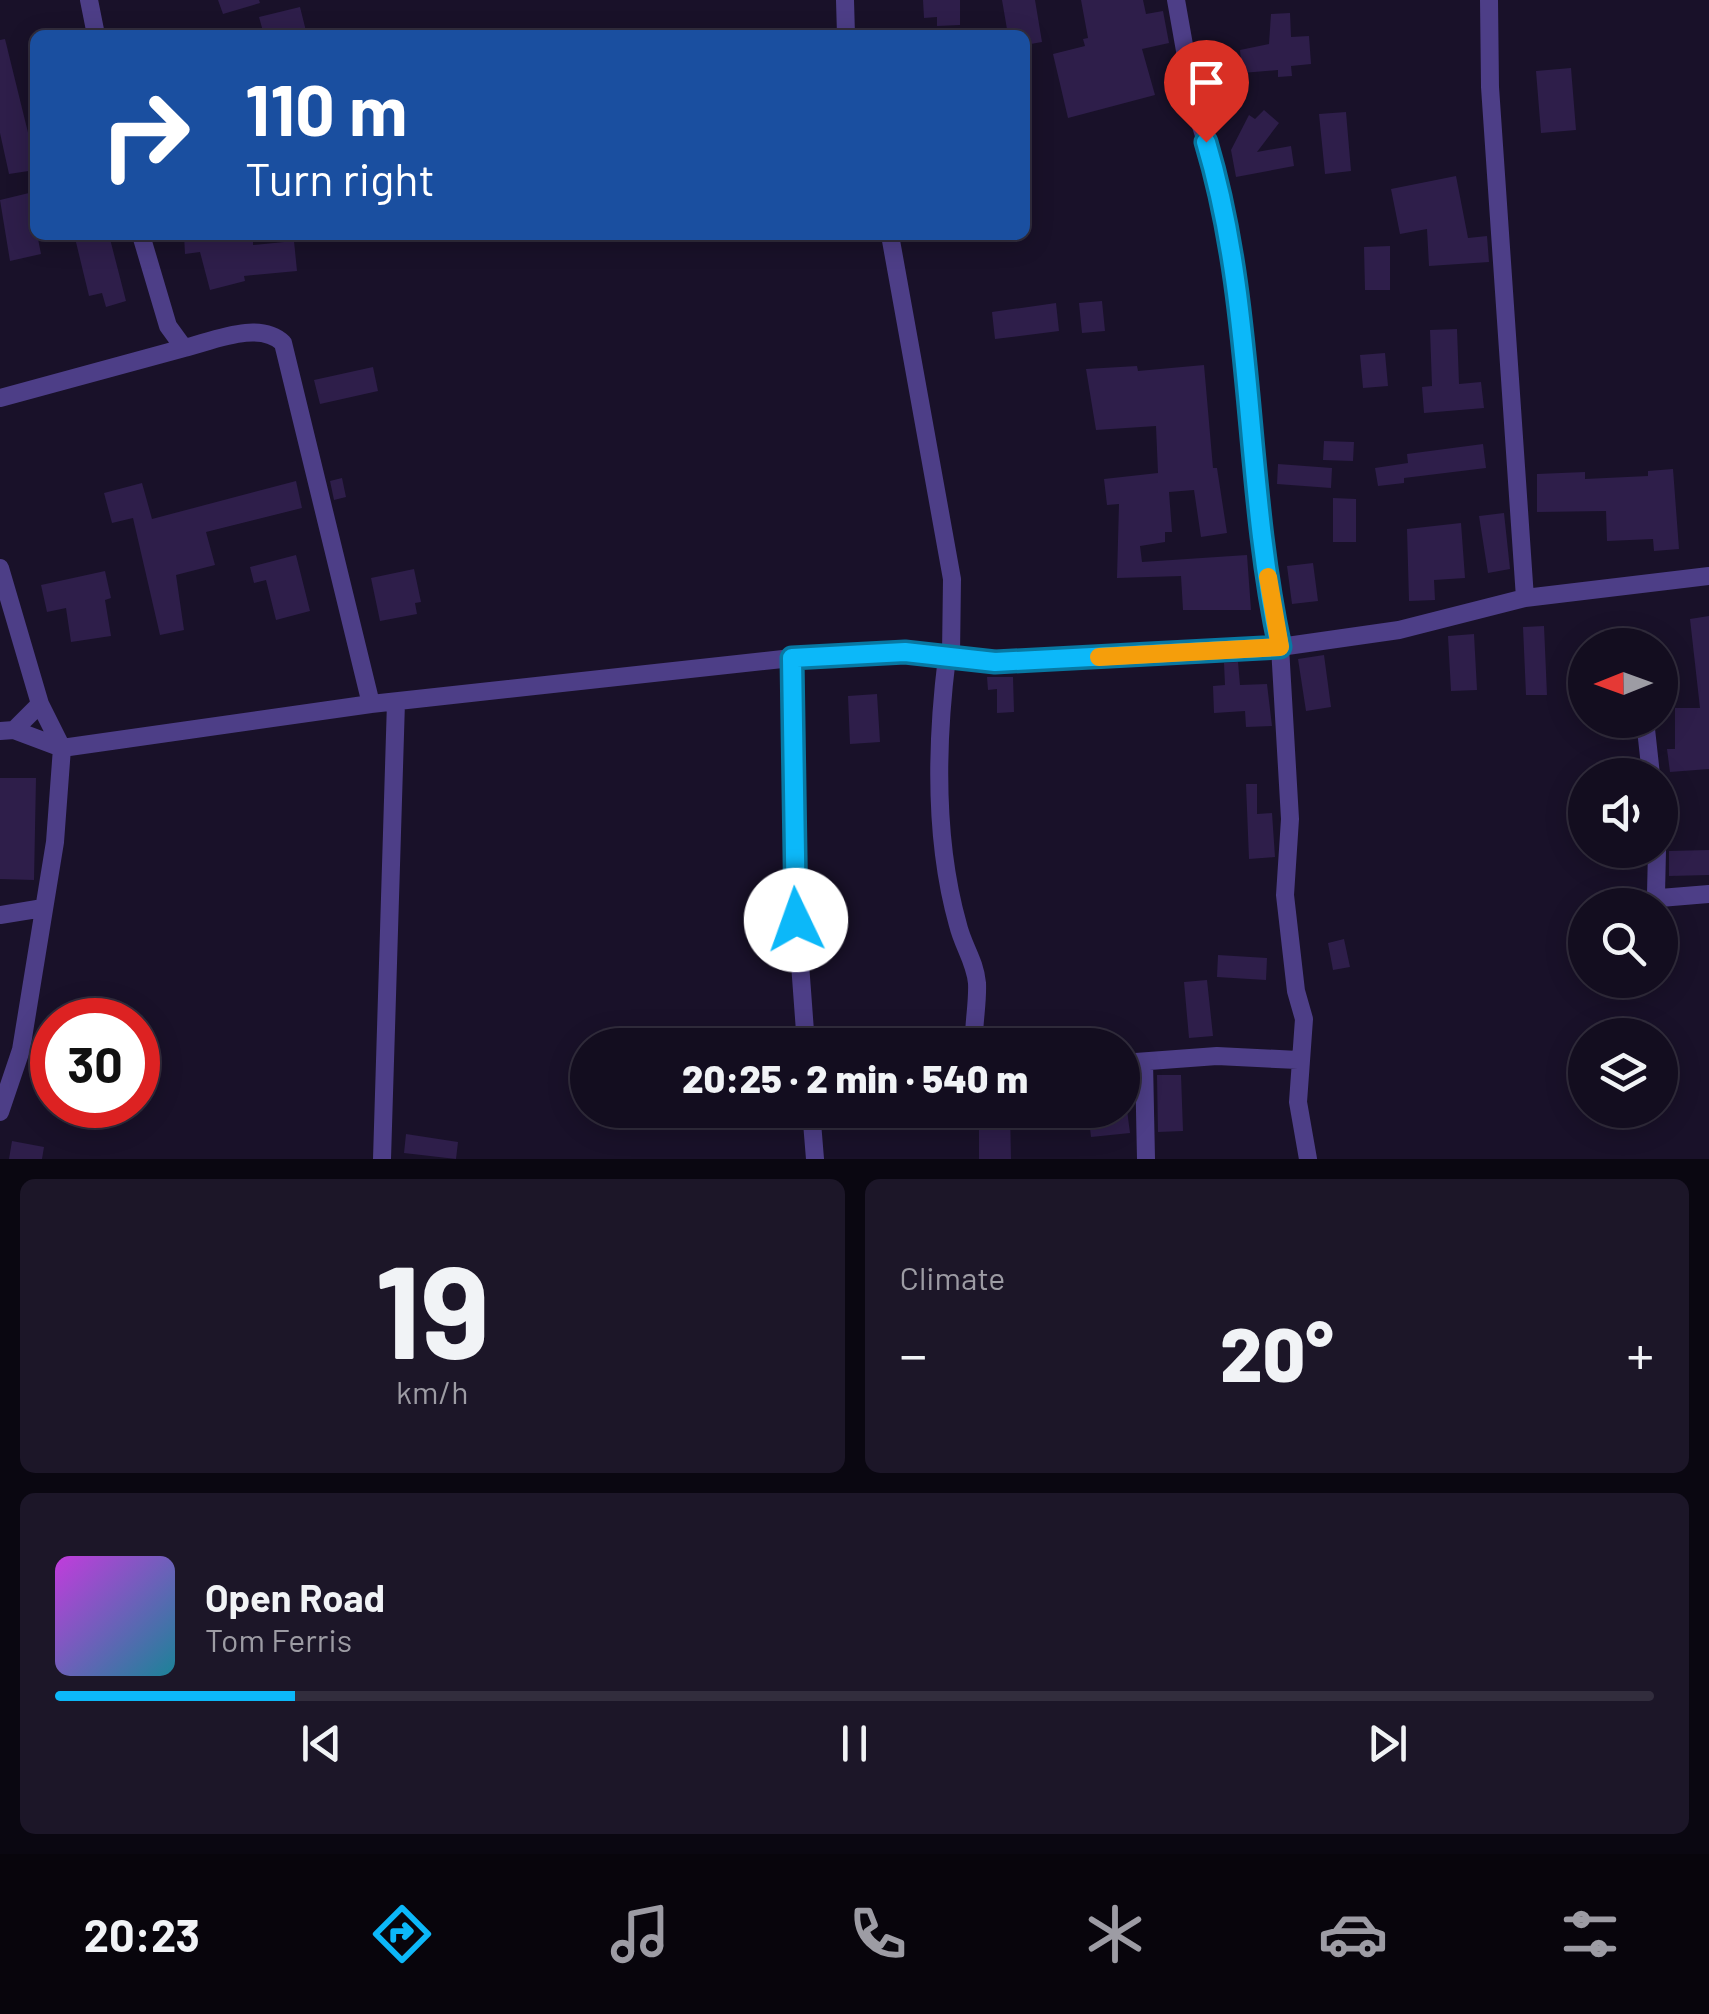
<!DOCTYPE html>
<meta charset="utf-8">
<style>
:root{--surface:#130d1f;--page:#1c1628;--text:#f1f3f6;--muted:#9d9ca4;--line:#322d3d;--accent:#0cb8f9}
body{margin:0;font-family:Barlow,sans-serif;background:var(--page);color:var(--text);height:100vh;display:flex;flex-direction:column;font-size:38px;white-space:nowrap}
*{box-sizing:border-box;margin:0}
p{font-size:32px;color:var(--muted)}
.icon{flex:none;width:55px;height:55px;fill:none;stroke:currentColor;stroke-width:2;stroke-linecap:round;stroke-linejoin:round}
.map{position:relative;height:1159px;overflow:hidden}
.panel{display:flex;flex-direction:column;gap:20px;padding:20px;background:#0a0711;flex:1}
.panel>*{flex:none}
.top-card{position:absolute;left:30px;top:30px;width:1000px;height:210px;border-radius:15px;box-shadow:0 5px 25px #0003,0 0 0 2px var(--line);background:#1a4fa0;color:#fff;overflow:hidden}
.needle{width:65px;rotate:269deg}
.buttons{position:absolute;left:1568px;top:628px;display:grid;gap:20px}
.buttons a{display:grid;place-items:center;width:110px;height:110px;border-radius:50%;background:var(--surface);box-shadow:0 5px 25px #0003,0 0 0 2px var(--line);font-size:50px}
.speed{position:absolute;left:30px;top:998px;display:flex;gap:20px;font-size:50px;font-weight:700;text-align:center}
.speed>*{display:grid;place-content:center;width:130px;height:130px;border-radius:50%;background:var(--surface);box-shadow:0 5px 25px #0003,0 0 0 2px var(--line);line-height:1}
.speed .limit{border:15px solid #d22;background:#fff;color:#111}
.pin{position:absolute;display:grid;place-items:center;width:85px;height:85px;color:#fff;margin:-102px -42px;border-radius:50% 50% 50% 0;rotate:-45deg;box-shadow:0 0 10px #0007}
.pin .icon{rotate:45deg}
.me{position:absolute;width:110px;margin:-55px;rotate:357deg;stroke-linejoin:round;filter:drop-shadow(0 0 8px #0008)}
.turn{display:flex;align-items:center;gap:35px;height:210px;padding:0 50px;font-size:45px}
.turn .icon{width:130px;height:130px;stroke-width:2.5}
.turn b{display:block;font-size:70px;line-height:85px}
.big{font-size:75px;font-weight:800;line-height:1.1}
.panel .card{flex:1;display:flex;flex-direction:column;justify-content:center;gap:15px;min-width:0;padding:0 35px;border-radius:15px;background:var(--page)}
.panel .dial{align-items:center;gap:0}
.dial b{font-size:130px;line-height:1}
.song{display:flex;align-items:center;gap:30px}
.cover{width:120px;height:120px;border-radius:15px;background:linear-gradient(135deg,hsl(290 70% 55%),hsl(190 70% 35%))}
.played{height:10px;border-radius:5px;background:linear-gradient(90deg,var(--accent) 15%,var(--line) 15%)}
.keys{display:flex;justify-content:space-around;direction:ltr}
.heat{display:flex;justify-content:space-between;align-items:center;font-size:55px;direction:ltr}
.panel .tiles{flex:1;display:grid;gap:20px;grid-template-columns:1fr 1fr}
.card:last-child{grid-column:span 2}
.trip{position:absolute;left:570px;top:1028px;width:570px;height:100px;border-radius:50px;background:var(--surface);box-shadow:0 5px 25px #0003,0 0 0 2px var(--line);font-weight:800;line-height:100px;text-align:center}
.tabs{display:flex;height:160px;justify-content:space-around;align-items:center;background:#08050c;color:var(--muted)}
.tabs .icon{width:70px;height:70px}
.tabs .on{color:var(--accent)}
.tabs b{font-size:45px;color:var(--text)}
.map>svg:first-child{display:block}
.building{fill:#2e1e4a}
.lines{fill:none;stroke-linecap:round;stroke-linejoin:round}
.minor{stroke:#4d3e87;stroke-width:18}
.route-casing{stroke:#0878a2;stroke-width:25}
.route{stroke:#0cb8f9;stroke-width:18}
.slow{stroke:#f59e0b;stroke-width:18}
</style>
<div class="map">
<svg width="1709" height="1159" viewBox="0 0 1709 1159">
<rect width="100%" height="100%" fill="#191129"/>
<path class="building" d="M 218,0 L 259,0 L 260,3 L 223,14 Z
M 923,0 L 960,0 L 960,25 L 937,26 L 937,17 L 924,18 Z
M 1002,0 L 1035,0 L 1042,42 L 1025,45 L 1025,35 L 1008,35 Z
M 1081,0 L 1143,0 L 1146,14 L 1163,11 L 1169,43 L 1142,49 L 1155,95 L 1068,118 L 1053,54 L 1085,46 L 1083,39 L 1088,38 Z
M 300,7 L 307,35 L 264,35 L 259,17 Z
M 1290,13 L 1291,37 L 1309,36 L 1311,64 L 1291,66 L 1292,76 L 1278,77 L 1278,70 L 1242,73 L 1240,50 L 1269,44 L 1271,14 Z
M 5,39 L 35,161 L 35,170 L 9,174 L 0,133 L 0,40 Z
M 1571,68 L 1576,130 L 1541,133 L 1536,71 Z
M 1264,110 L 1279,123 L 1257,152 L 1291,146 L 1294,166 L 1236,177 L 1231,150 L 1249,115 L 1255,119 Z
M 1346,112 L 1351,171 L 1325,174 L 1319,114 Z
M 1456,176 L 1468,238 L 1487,236 L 1489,262 L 1429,266 L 1427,229 L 1400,234 L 1391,189 Z
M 29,193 L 41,254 L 10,261 L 0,200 Z
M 85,235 L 109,235 L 126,301 L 106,307 L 102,293 L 89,296 L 75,238 Z
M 184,235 L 253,235 L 253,245 L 294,241 L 297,271 L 244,276 L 245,281 L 210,290 L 200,252 L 185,254 Z
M 1390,246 L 1390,290 L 1365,290 L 1364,247 Z
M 1102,301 L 1105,331 L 1082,333 L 1079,303 Z
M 1056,303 L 1059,331 L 995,339 L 992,312 Z
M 1457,329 L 1459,384 L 1481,382 L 1484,408 L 1424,413 L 1422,387 L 1432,386 L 1430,330 Z
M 1385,353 L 1388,386 L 1363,388 L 1360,355 Z
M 1204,365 L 1213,468 L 1217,468 L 1227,533 L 1201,537 L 1194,490 L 1169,492 L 1172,532 L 1165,532 L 1165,542 L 1140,546 L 1142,562 L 1247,555 L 1251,610 L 1183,610 L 1181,576 L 1117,578 L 1119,504 L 1107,505 L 1104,479 L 1158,473 L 1156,426 L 1096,430 L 1086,369 L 1137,366 L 1138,371 Z
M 373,367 L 378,391 L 320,404 L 314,380 Z
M 1324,441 L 1354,442 L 1353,461 L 1323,460 Z
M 1483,444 L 1486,468 L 1404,478 L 1404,483 L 1378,486 L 1375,468 L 1408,463 L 1407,454 Z
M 1278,464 L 1332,468 L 1331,488 L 1277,484 Z
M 1673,469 L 1679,549 L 1654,551 L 1653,539 L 1607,541 L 1606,511 L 1537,512 L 1537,474 L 1585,472 L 1585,479 L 1648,476 L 1648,471 Z
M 342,478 L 346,497 L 334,500 L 330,481 Z
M 296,481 L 302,508 L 206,532 L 215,565 L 176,575 L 184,630 L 160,635 L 133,518 L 112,523 L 104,493 L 142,483 L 152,519 Z
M 1333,498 L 1356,499 L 1356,542 L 1333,542 Z
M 1504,513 L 1510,569 L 1488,573 L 1479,516 Z
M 1461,523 L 1465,578 L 1434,580 L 1435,600 L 1409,601 L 1407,529 Z
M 296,555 L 310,611 L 276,620 L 266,580 L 254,583 L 250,567 Z
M 1313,563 L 1318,601 L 1292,604 L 1287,566 Z
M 414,569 L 421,602 L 415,603 L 417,614 L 380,621 L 371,578 Z
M 105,571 L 111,598 L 105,600 L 111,636 L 71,642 L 66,608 L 47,612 L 41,585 Z
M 1709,616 L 1709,769 L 1670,772 L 1667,749 L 1675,749 L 1675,708 L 1700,708 L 1690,619 Z
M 1544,626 L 1547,695 L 1526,695 L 1523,627 Z
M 1474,634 L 1477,690 L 1451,691 L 1448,636 Z
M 1324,655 L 1331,707 L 1306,711 L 1298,659 Z
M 1238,662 L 1240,685 L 1267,684 L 1272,726 L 1246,727 L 1245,711 L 1214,713 L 1213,686 L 1225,685 L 1224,663 Z
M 987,677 L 1013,677 L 1014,712 L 997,713 L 997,689 L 988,690 Z
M 877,694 L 880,742 L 850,744 L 848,696 Z
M 0,778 L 36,778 L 34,880 L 0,879 Z
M 1246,784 L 1257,784 L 1257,814 L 1272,813 L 1275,857 L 1249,859 Z
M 1709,850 L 1709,875 L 1669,876 L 1669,851 Z
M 1344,939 L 1350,967 L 1333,970 L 1328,943 Z
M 1218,955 L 1267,958 L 1266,980 L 1217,977 Z
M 1207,980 L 1213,1036 L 1189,1038 L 1184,982 Z
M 1157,1075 L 1181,1075 L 1183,1131 L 1158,1132 Z
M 979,1110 L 1010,1110 L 1011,1159 L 979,1159 Z
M 1088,1110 L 1127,1110 L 1130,1133 L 1091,1137 Z
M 406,1134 L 458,1142 L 456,1159 L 404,1153 Z
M 12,1141 L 44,1147 L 42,1159 L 9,1159 Z"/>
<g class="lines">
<path class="minor" d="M 89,0 L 96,35
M 845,0 L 846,35
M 1176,0 L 1195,107 L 1217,176 L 1234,279 L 1262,536 L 1280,647 L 1290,819 L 1285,895 L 1296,991 L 1304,1019 L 1298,1102 L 1308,1159
M 1489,0 L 1490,87 L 1525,598
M 141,235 L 168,326 L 184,348 C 213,341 259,320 283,343 L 371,704
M 890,235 L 952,579 L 951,654
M 0,398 L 184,348
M 0,568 L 40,704 L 62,748 L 55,842 L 21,1050 L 0,1112
M 947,657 C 936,745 934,840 958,925 C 963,946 975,961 977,983 C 978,1004 973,1025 974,1045
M 792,658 L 794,882 L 806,1045
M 1645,720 L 1651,775
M 14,730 L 62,748 L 371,704 L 792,658 L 905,652 L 995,662 L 1280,647 L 1399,630 L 1525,598 L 1709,576
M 0,731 L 14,730 L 40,704
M 1657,850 L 1656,894 L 1660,898 L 1709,894
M 0,915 L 43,908
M 1144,1062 L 1146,1159
M 1122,1063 L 1217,1056 L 1298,1060
M 811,1110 L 815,1159
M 382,1159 L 396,702"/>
</g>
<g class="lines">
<g class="route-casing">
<path id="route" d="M 796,920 L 792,658 L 905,652 L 995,662 L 1280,647 C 1244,481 1255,305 1206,142"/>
</g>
<use href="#route" class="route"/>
<path class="slow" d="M 1099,657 L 1280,647 L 1268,577"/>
</g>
</svg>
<div class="buttons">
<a><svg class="needle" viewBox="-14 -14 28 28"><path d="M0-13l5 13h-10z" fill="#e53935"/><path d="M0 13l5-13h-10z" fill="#9d9ca4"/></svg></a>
<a><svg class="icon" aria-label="sound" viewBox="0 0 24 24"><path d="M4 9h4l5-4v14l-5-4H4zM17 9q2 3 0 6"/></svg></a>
<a><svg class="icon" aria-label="search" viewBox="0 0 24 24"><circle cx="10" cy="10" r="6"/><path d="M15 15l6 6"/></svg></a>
<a><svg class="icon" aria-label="layers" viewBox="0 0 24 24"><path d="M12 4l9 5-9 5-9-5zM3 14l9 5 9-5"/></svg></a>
</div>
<div class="speed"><div class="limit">30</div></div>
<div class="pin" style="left:1206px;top:142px;background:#d93025"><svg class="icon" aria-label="arrive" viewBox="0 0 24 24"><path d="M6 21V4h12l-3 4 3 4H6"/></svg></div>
<svg class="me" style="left:796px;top:920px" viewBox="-20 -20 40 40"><circle r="19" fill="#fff"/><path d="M0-13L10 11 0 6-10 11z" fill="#0cb8f9"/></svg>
<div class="trip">20:25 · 2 min · 540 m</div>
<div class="top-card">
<div class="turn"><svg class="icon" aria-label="right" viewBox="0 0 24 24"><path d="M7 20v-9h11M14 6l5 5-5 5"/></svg><div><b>110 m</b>Turn right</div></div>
</div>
</div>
<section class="panel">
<div class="tiles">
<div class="card dial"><b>19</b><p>km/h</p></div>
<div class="card"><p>Climate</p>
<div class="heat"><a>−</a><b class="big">20°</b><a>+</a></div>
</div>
<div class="card">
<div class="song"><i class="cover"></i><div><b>Open Road</b><p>Tom Ferris</p></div></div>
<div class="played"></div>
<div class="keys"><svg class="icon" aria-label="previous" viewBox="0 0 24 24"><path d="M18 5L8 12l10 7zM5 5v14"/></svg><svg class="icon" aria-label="pause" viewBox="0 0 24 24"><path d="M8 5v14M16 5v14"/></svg><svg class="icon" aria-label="next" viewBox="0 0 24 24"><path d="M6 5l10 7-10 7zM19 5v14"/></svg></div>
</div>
</div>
</section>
<nav class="tabs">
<b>20:23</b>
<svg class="icon on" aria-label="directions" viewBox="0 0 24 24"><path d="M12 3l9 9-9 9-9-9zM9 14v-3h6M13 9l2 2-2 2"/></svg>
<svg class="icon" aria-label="music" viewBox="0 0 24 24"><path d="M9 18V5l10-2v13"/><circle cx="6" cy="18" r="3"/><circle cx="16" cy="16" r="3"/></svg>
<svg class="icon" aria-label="phone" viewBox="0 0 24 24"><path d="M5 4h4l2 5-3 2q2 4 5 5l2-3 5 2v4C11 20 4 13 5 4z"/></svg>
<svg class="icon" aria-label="climate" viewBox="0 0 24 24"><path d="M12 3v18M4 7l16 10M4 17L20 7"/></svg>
<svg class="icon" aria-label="car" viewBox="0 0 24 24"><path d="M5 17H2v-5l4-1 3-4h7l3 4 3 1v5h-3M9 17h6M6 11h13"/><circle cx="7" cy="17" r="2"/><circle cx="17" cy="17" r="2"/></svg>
<svg class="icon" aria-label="filters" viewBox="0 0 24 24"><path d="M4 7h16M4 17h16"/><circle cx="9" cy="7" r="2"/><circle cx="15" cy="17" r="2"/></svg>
</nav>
